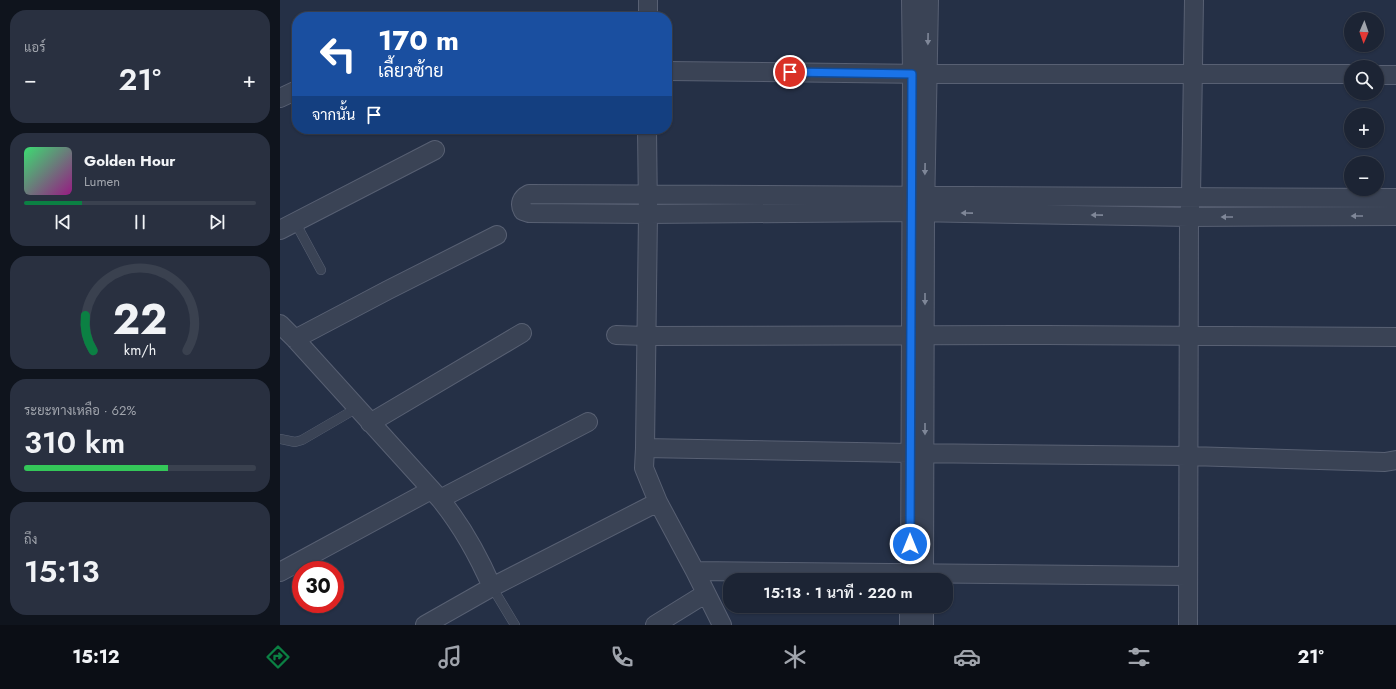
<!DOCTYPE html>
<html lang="th">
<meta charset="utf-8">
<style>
:root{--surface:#1c2434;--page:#293040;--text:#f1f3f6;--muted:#a0a4ac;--line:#3a414f;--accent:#0b8043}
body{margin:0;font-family:Jost,Sarabun,sans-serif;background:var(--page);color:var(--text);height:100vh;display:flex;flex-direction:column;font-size:15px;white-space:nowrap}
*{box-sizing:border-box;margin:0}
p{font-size:13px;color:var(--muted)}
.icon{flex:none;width:22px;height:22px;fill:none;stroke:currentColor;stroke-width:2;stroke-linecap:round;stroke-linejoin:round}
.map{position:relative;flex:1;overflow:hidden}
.panel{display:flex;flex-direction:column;gap:10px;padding:10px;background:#0f141d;width:280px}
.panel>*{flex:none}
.top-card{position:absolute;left:12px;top:12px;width:380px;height:122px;border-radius:16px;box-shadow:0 1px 3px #0004,0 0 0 1px var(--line);background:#1a4fa0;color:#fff;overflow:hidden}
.needle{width:26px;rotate:182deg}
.buttons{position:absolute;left:1064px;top:12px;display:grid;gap:8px}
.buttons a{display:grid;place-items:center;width:40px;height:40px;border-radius:50%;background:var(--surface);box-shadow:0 1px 3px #0004,0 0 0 1px var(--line);font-size:20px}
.speed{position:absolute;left:12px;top:561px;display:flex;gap:8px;font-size:20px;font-weight:700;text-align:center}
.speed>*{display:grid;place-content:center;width:52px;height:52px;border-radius:50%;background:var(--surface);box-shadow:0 1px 3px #0004,0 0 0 1px var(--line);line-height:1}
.speed .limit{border:6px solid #d22;background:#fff;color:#111}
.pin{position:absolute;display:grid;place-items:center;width:34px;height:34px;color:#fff;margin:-17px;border:2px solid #fff;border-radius:50%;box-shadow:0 1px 4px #0007}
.me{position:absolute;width:44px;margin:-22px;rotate:0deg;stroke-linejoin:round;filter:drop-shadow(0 0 3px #0008)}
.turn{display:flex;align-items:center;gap:14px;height:84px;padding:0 20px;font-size:18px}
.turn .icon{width:52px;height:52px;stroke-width:2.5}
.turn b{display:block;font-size:28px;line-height:34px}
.then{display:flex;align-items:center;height:38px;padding:0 20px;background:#0003;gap:8px;font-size:15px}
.big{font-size:30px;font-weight:600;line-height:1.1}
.panel .tile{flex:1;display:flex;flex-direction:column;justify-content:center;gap:6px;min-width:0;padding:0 14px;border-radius:16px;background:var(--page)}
.panel .dial{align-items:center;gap:0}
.dial svg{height:104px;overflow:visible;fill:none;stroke:var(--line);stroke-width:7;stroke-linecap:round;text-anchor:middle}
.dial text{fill:var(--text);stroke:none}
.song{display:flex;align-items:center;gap:12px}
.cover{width:48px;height:48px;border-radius:6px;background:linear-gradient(135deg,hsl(140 70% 55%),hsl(310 70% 35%))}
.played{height:4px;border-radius:2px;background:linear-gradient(90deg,var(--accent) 25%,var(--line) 25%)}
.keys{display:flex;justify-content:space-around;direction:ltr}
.heat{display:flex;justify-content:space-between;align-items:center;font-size:22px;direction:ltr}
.charge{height:6px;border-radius:3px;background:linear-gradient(90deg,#34c759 62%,var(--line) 0)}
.trip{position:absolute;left:443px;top:573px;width:230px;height:40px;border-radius:16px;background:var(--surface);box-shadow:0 1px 3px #0004,0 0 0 1px var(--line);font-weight:600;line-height:40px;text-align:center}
.tab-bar{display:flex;height:64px;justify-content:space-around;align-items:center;background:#0b0e15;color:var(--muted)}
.tab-bar .icon{width:28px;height:28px}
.tab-bar .on{color:var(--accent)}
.tab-bar b{font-size:18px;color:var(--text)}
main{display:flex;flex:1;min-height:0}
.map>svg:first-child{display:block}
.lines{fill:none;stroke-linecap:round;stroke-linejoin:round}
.lane-casing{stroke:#586073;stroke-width:10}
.street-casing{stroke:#586073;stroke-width:20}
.lane{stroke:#3a4355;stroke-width:9}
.street{stroke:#3a4355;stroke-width:18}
.oneway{fill:#7f8798}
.route-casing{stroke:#114b97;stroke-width:10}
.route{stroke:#1a73e8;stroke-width:7}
</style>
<main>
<section class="panel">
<div class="tile"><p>แอร์</p>
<div class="heat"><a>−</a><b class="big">21°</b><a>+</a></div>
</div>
<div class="tile">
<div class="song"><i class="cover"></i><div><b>Golden Hour</b><p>Lumen</p></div></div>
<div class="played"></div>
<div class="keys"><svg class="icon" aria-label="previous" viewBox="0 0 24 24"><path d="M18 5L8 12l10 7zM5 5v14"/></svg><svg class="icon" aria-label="pause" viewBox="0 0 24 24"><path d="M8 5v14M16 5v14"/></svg><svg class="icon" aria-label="next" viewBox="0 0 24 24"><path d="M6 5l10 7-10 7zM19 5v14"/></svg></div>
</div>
<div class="tile dial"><svg viewBox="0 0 100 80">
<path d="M14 69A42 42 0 1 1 86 69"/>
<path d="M14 69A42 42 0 0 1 8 42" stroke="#0b8043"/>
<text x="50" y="56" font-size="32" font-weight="700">22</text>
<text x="50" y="72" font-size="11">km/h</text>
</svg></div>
<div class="tile"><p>ระยะทางเหลือ · 62%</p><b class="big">310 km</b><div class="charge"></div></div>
<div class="tile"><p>ถึง</p><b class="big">15:13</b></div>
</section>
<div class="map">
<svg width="1116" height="625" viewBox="0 0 1116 625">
<rect width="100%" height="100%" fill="#253046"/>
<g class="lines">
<g class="lane-casing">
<path id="lane" d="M 15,222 L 41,270
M 0,439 L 15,442 L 22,440 L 77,408
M 212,587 L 235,625"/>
</g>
<g class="street-casing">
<path id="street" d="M 368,17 L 368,0
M 387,71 L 647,74 L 1071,74
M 1097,75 L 1116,75
M 0,98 L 17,90
M 367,129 L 368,214 L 365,448 L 630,453 L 909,456 L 1105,462 L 1116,460
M 1116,198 L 249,194 C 241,198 239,204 243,211 L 249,213 L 368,214 L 632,212 L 909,217 L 1116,216
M 0,230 L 155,150
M 0,324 L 15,339 L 160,499 C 182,526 198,555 212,587
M 336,335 L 366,336 L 766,335 L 1116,337
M 15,339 L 108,290 L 217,235
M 90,423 L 242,333
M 365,448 L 364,468 L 378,502 L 415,571 L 442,625
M 160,499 L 308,422
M 415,571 L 908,576
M 0,572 L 151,490
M 630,580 L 632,74 L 631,0
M 644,580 L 645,213 L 649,0
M 145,625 L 212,587 L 378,502
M 375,625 L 425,594
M 629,625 L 629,606
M 644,625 L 644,606
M 908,625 L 909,217 L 911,197 L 914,0"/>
</g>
<use href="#lane" class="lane"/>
<use href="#street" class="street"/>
</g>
<defs><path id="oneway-solid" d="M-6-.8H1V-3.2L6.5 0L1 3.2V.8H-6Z"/></defs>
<g class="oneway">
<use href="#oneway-solid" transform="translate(648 39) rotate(91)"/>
<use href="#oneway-solid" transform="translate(645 169) rotate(91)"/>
<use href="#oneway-solid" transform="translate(687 213) rotate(-179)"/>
<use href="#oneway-solid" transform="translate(817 215) rotate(-179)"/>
<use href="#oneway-solid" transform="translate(1077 216) rotate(180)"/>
<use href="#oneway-solid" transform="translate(947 217) rotate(180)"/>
<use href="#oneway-solid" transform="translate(645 299) rotate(90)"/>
<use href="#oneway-solid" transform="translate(645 429) rotate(90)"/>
</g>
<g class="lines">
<g class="route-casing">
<path id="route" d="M 510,72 L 632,74 L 630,544"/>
</g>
<use href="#route" class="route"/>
</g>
</svg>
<div class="buttons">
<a><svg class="needle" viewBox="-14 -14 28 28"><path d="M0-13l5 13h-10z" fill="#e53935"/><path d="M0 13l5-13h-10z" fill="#a0a4ac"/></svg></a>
<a><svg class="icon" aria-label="search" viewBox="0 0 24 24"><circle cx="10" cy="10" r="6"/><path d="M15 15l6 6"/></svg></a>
<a>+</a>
<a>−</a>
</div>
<div class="speed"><div class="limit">30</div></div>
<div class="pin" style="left:510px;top:72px;background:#d93025"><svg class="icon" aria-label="arrive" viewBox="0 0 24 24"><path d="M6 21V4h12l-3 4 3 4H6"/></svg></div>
<svg class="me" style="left:630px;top:544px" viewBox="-20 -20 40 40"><circle r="17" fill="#1a73e8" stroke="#fff" stroke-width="3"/><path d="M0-11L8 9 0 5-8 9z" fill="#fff"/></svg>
<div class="trip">15:13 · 1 นาที · 220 m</div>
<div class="top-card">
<div class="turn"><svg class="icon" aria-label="left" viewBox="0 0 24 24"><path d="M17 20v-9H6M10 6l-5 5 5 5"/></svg><div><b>170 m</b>เลี้ยวซ้าย</div></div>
<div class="then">จากนั้น<svg class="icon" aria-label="arrive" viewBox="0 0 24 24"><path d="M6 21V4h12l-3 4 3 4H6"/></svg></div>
</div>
</div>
</main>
<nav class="tab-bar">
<b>15:12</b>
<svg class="icon on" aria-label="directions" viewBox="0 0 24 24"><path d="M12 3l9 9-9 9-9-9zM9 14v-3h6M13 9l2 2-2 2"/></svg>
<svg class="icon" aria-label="music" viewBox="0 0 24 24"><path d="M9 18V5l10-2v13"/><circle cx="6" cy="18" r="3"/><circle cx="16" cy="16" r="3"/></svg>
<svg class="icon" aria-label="phone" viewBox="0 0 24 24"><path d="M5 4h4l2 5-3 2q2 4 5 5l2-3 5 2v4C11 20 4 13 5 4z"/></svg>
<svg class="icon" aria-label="climate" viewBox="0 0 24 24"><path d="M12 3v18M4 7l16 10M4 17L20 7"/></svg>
<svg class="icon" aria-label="car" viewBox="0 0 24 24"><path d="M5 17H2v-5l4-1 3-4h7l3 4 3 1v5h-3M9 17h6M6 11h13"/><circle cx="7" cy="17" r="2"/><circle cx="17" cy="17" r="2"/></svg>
<svg class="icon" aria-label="filters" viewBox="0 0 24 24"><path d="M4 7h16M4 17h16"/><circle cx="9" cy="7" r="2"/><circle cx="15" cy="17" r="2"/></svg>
<b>21°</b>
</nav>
